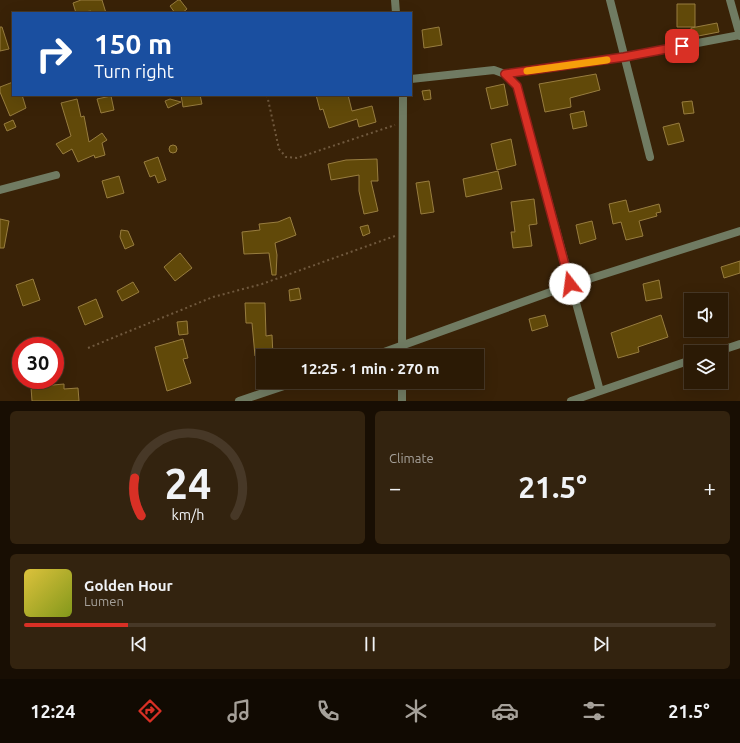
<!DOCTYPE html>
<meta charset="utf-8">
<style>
:root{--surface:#2b1a05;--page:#33230f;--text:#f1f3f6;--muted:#a6a19a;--line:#473827;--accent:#d93025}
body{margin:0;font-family:Ubuntu,sans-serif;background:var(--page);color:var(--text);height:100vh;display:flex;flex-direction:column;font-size:15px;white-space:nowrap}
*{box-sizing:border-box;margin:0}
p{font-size:13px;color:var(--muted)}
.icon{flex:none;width:22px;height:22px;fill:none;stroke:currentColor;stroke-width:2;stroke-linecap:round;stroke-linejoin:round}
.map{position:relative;height:401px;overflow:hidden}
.drawer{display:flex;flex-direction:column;gap:10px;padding:10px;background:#180e03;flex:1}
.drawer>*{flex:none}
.hud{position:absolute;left:12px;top:12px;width:400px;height:84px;border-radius:0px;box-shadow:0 4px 16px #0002,0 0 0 1px var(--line);background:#1a4fa0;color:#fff;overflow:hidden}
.fabs{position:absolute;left:684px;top:293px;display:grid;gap:8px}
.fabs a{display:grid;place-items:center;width:44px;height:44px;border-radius:0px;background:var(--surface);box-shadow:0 4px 16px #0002,0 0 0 1px var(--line);font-size:20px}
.speed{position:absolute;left:12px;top:337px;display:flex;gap:8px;font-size:20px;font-weight:700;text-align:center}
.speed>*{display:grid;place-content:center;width:52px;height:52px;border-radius:50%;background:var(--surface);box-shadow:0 4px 16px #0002,0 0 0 1px var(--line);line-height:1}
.speed .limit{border:6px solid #d22;background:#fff;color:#111}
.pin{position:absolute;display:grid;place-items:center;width:34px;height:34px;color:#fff;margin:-17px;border-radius:8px;box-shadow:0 2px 6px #0006}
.me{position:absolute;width:44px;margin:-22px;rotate:345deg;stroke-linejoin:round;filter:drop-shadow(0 0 3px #0008)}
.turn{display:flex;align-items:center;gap:14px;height:84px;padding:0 16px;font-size:18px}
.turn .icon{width:52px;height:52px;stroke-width:2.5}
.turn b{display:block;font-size:28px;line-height:34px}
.big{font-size:30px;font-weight:700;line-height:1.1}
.drawer .widget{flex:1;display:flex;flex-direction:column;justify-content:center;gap:6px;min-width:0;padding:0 14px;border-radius:6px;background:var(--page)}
.drawer .dial{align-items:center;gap:0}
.dial svg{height:104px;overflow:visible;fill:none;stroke:var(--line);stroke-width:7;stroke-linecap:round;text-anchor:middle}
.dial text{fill:var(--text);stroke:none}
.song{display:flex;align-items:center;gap:12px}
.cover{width:48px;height:48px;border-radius:6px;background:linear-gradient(135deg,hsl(50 70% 55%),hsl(70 70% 35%))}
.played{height:4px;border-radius:2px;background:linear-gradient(90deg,var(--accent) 15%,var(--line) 15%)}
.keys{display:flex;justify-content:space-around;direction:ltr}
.heat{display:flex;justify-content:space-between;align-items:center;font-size:22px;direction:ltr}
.drawer .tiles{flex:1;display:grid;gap:10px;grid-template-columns:1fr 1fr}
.widget:last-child{grid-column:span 2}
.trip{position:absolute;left:256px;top:349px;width:228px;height:40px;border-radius:0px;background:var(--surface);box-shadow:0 4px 16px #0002,0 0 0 1px var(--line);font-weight:700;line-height:40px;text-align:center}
.tabs{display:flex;height:64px;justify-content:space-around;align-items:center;background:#110a02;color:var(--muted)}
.tabs .icon{width:28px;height:28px}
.tabs .current{color:var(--accent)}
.tabs b{font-size:18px;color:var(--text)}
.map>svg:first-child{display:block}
.building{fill:#614909;stroke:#987d3f}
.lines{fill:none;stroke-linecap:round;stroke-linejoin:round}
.path{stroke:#70593e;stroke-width:2;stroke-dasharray:2 3;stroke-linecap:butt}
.minor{stroke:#707b62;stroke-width:8}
.route-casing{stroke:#8d1f18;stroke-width:10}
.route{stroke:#d93025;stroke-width:7}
.slow{stroke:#f59e0b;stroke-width:7}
</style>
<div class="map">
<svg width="740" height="401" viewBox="0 0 740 401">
<rect width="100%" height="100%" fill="#392207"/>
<path class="building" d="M 81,0 L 102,0 L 106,13 L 92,13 L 91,11 L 76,13 L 73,3 Z
M 178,0 L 180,0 L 187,9 L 182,13 L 175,13 L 170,6 Z
M 677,4 L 695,4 L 695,27 L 677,27 Z
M 717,23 L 719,32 L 693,37 L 691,28 Z
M 0,27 L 2,27 L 9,49 L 0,51 Z
M 439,27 L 442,45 L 424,48 L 422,30 Z
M 596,74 L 600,90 L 570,98 L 571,107 L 545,112 L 539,84 Z
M 13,82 L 13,95 L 22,95 L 26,108 L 10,116 L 0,92 L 0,87 Z
M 504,84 L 508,105 L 491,109 L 486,88 Z
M 430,90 L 431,99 L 424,100 L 422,91 Z
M 181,95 L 200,95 L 202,104 L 183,107 Z
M 316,95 L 348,95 L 352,111 L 372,106 L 376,122 L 359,127 L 357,119 L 329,128 L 323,109 L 320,110 Z
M 111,96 L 114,110 L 101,113 L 97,99 Z
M 77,99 L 81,117 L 84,116 L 89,142 L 102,133 L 107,140 L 102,143 L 105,155 L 95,158 L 94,155 L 78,162 L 72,149 L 63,154 L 56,144 L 71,136 L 61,103 Z
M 170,99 L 181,102 L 168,108 L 165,101 Z
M 692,101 L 694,113 L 684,114 L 682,102 Z
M 584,111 L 587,126 L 573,129 L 570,114 Z
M 13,120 L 16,127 L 7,131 L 4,124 Z
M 679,123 L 684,141 L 668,145 L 663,127 Z
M 511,139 L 516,165 L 497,170 L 491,144 Z
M169 149a4 4 0 1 1 8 0a4 4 0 1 1-8 0Z
M 158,157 L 166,180 L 158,183 L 155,175 L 150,177 L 144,162 Z
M 377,159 L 378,181 L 371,181 L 378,211 L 364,214 L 359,191 L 359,175 L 331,180 L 328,164 L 346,160 Z
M 498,171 L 502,189 L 466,197 L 463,179 Z
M 119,176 L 124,193 L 107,198 L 102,181 Z
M 429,181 L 434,212 L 421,214 L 416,183 Z
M 534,199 L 537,224 L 529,225 L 532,246 L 513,248 L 511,232 L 515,232 L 511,202 Z
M 626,200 L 629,212 L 659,204 L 661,212 L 656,213 L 657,216 L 639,221 L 643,236 L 626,240 L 621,222 L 613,224 L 609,204 Z
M 290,217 L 296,235 L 275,243 L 277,255 L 276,275 L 272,275 L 269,253 L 244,254 L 242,232 L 260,230 L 259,224 L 278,222 Z
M 0,219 L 9,221 L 4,248 L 0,248 Z
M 592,221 L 596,239 L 580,244 L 576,225 Z
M 368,225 L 370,233 L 363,236 L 360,227 Z
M 121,230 L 128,231 L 134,245 L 125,249 L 120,237 Z
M 180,253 L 192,268 L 175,281 L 164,267 Z
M 740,261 L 740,273 L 724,278 L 721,267 Z
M 33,279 L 40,300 L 23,306 L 16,285 Z
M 659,280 L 662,298 L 646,301 L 643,284 Z
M 133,282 L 139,292 L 122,301 L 117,291 Z
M 299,288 L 301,299 L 290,301 L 289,290 Z
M 96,299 L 103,317 L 85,325 L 78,307 Z
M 245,303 L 265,303 L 266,336 L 272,335 L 273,356 L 255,356 L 252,323 L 246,323 Z
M 545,315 L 548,326 L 532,331 L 529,319 Z
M 661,315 L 668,337 L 638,347 L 639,352 L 618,358 L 611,333 Z
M 187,321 L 188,334 L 179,335 L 177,322 Z
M 183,339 L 188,358 L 183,359 L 191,383 L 167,391 L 155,347 Z
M 64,384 L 64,389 L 78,388 L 79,401 L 32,401 L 31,387 Z"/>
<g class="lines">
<path class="path" d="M 267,95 L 279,149 L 286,157 L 297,158 L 395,125
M 88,348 L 213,297 L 262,284 L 395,236"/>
<path class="minor" d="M 395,0 L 396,13
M 610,0 L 650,157
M 730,0 L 740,36
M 505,74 L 624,57 L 740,35
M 411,79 L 494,70 L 505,74 L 517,86 L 600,391
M 0,190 L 56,175
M 716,352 L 740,344
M 373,356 L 570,285 L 740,231
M 402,356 L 403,95
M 239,401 L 296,382
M 402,401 L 402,382
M 571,401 L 691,360"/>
</g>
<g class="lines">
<g class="route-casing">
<path id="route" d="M 570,284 L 517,86 L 505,74 L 624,57 L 682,46"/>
</g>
<use href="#route" class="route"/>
<path class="slow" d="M 527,71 L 607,60"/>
</g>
</svg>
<div class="fabs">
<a><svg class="icon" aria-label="sound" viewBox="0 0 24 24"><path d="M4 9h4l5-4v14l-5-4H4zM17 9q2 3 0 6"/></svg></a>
<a><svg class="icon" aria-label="layers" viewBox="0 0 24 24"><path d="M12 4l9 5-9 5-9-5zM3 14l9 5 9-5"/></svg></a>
</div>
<div class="speed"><div class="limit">30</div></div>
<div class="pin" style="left:682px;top:46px;background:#d93025"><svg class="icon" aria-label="arrive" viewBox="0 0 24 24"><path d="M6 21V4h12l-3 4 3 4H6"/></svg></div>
<svg class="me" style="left:570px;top:284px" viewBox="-20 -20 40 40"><circle r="19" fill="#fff"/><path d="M0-13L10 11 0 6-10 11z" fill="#d93025"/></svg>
<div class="trip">12:25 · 1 min · 270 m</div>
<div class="hud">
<div class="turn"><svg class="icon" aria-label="right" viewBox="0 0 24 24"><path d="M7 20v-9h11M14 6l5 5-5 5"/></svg><div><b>150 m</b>Turn right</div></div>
</div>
</div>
<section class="drawer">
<div class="tiles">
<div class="widget dial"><svg viewBox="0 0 100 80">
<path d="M14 69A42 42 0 1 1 86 69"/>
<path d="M14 69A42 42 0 0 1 9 40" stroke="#d93025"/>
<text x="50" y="56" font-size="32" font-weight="700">24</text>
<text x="50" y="72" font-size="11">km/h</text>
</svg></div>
<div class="widget"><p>Climate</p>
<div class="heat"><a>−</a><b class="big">21.5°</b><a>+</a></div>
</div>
<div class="widget">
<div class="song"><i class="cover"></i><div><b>Golden Hour</b><p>Lumen</p></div></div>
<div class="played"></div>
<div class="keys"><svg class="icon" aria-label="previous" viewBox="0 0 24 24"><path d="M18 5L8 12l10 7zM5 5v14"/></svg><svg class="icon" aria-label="pause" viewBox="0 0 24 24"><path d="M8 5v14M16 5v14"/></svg><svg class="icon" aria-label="next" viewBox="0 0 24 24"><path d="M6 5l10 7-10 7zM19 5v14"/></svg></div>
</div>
</div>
</section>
<nav class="tabs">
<b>12:24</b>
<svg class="icon current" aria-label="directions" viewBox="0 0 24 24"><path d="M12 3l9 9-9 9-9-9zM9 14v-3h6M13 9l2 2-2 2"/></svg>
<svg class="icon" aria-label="music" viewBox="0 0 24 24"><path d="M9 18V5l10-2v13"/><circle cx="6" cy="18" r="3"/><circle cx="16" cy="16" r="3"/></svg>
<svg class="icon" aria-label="phone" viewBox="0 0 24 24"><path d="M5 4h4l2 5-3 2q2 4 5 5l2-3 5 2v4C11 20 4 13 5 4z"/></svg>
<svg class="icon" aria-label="climate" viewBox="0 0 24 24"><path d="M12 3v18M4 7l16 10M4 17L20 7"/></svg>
<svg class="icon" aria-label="car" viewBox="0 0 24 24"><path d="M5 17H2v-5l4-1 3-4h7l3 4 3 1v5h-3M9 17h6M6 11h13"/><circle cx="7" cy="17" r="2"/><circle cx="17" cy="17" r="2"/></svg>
<svg class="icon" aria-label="filters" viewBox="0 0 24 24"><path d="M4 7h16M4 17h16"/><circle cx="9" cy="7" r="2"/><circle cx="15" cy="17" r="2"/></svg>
<b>21.5°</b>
</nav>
